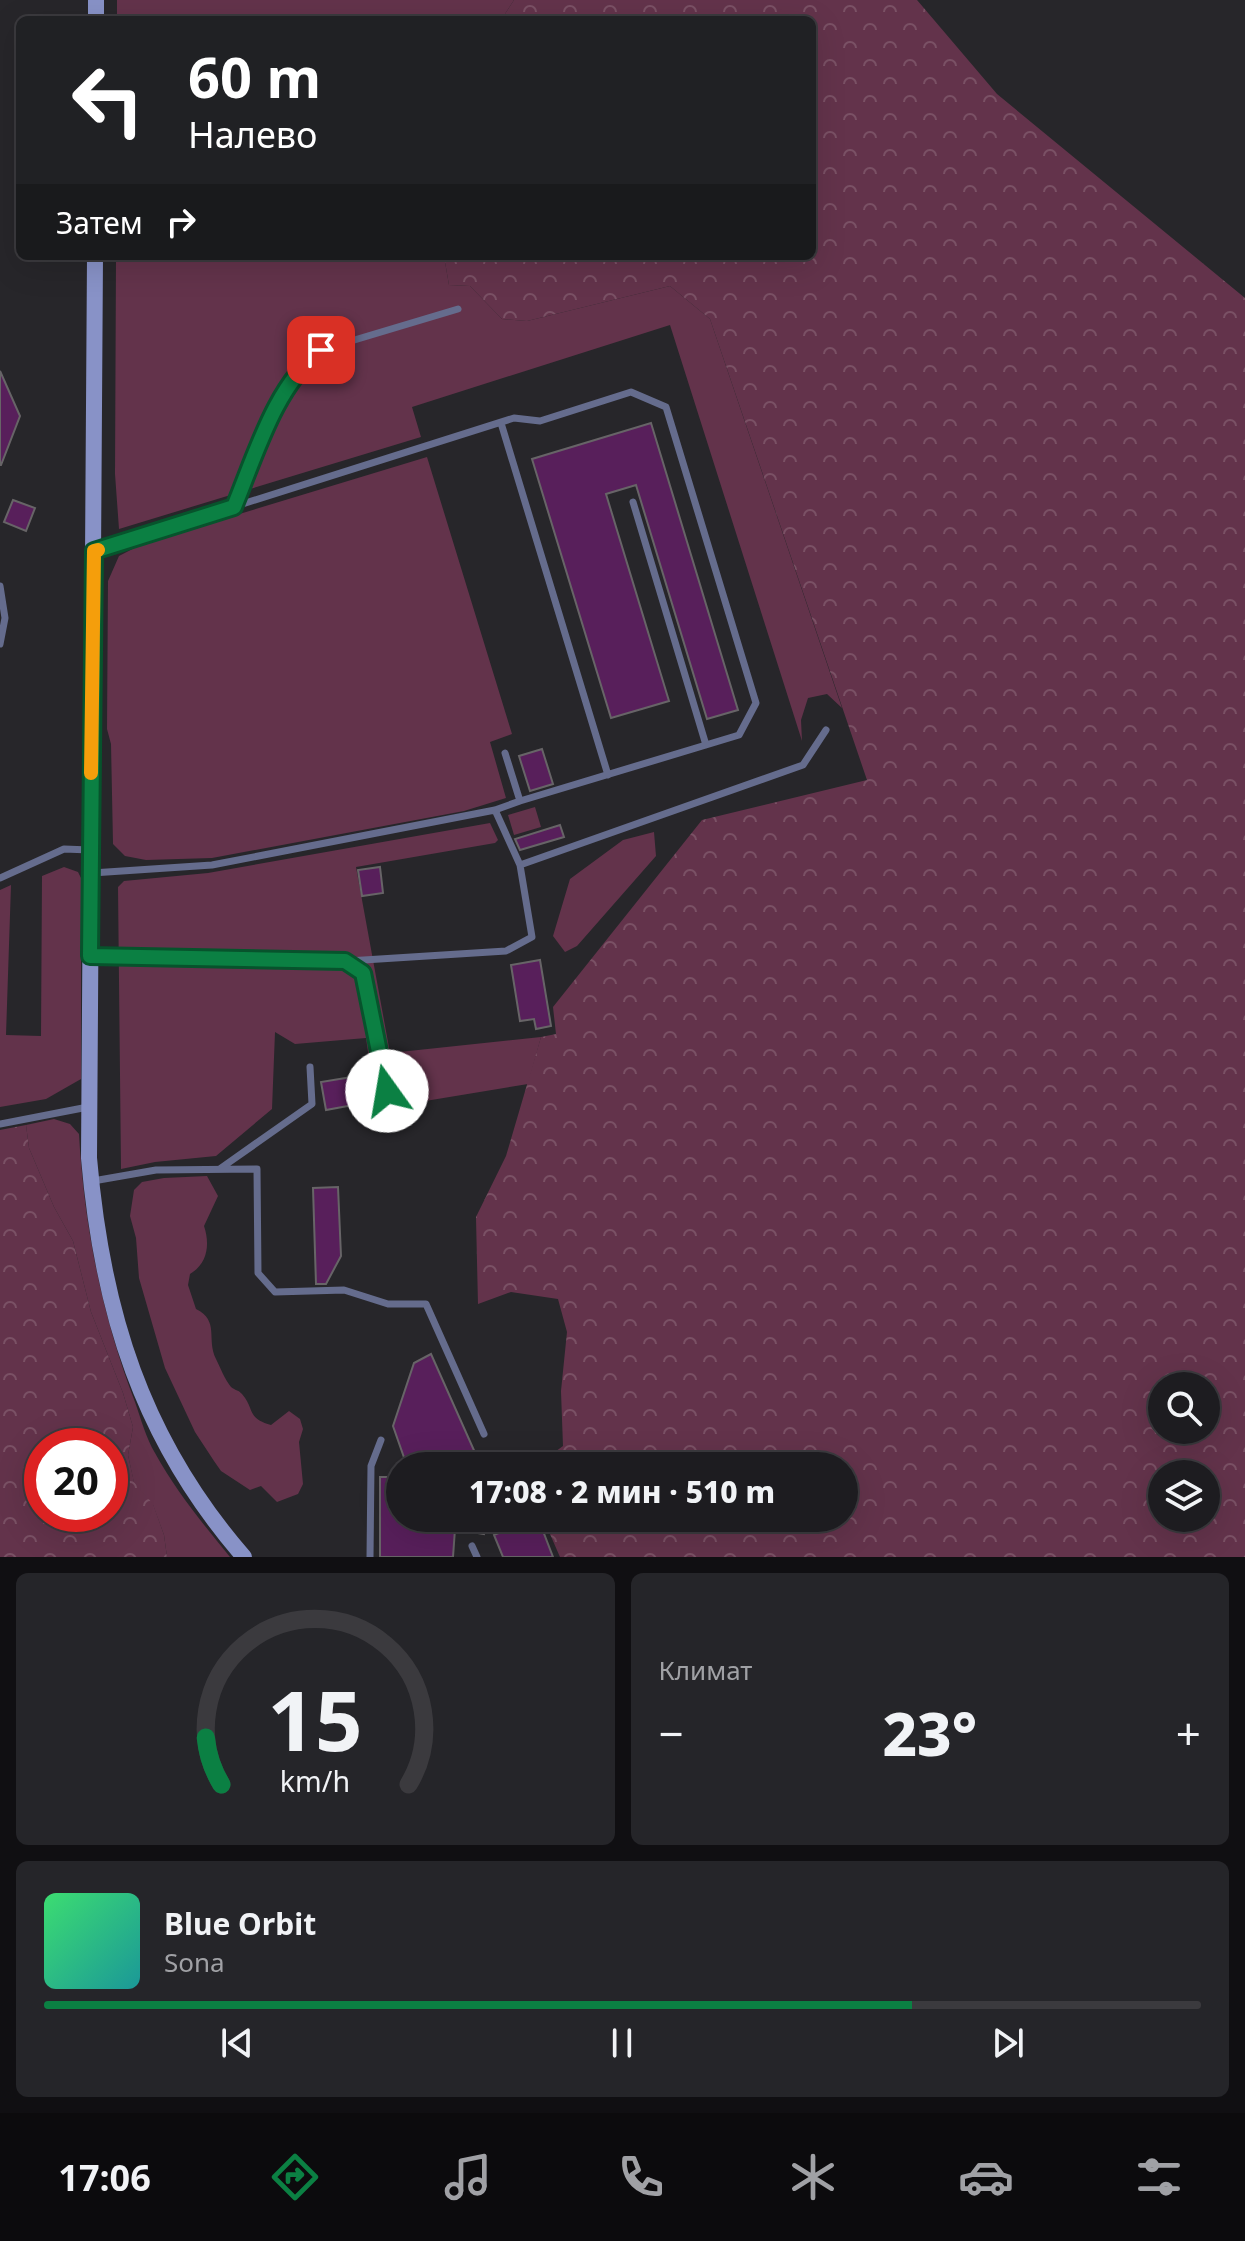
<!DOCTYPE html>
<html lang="ru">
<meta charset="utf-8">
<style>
:root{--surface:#1d1c20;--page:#252529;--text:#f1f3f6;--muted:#a0a1a5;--line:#3b3a3e;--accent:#0b8043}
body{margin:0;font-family:"Noto Sans",sans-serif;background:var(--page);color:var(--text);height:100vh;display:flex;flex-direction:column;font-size:30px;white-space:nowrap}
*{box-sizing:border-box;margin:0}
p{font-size:26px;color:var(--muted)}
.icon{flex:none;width:44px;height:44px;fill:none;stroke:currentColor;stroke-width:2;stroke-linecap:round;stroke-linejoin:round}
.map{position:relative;height:1557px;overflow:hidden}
.details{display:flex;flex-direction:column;gap:16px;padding:16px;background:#100f12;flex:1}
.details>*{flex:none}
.hud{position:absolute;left:16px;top:16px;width:800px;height:244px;border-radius:12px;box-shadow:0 8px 32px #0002,0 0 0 2px var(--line);background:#202124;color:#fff;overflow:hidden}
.tools{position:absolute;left:1148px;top:1372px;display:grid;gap:16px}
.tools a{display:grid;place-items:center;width:72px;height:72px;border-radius:50%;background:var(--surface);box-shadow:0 8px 32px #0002,0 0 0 2px var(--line);font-size:40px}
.speed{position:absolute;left:24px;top:1428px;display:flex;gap:16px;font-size:40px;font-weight:700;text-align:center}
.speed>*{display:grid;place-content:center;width:104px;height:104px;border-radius:50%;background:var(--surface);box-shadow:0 8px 32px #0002,0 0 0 2px var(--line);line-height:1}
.speed .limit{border:12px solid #d22;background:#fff;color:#111}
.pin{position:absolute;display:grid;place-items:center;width:68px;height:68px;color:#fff;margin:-34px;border-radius:16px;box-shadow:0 4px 12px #0006}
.me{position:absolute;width:88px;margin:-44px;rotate:347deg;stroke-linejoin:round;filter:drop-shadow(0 0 6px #0008)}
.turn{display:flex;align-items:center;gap:28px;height:168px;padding:0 40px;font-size:36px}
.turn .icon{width:104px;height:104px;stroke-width:2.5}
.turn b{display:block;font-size:56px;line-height:68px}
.then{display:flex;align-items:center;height:76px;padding:0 40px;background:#0003;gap:16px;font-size:30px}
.big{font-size:60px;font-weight:800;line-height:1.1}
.details .card{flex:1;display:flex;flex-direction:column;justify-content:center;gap:12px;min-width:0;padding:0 28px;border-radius:12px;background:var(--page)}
.details .dial{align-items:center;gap:0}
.dial svg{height:208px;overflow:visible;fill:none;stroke:var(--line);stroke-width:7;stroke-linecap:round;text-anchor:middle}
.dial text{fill:var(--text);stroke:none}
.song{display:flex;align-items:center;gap:24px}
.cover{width:96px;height:96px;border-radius:12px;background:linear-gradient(135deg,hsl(140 70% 55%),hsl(180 70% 35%))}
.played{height:8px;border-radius:4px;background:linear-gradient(90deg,var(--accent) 75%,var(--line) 75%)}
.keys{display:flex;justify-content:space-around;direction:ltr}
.heat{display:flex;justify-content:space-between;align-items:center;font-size:44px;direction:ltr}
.details .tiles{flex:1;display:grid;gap:16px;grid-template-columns:1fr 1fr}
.card:last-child{grid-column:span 2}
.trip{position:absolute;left:386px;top:1452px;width:472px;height:80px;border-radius:40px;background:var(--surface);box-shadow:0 8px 32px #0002,0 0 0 2px var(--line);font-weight:800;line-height:80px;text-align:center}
.tab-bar{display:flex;height:128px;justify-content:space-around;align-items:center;background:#0c0b0d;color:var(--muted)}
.tab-bar .icon{width:56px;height:56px}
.tab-bar .active{color:var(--accent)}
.tab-bar b{font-size:36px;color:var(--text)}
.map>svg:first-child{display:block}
.green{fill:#63334b}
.forest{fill:url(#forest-crowns);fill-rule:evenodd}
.building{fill:#581f5b;stroke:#676467;stroke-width:2}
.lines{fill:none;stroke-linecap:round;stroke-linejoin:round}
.lane{stroke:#656c8d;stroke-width:7}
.secondary{stroke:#8892c7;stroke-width:16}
.route-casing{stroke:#07532c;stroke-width:20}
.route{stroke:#0b8043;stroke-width:14}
.slow{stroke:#f59e0b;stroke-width:14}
</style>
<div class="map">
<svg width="1245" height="1557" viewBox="0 0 1245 1557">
<defs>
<pattern id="forest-crowns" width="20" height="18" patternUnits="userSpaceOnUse" patternTransform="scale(2)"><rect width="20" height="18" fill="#63334b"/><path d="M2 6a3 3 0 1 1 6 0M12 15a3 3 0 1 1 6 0" fill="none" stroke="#7a5165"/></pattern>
</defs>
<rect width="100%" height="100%" fill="#27262a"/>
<path class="green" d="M 117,0 L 514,0 L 501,20 L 117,20 Z
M 116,256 L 444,256 L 449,285 L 470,286 L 502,319 L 527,321 L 670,286 L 710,319 L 842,708 L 827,694 L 808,698 L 801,720 L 802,741 L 670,325 L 412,407 L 421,437 L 119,529 L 115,474 Z
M 427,457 L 512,734 L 490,742 L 506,798 L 464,811 L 212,858 L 146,860 L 125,856 L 113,844 L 111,744 L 107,729 L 108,581 L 119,556 L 144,543 Z
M 535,807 L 541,827 L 514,835 L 508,815 Z
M 490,823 L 498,840 L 495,843 L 356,867 L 390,1053 L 541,1037 L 528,1084 L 389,1107 L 375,1101 L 366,1038 L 295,1044 L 275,1032 L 272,1109 L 216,1156 L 155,1162 L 121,1169 L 118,887 L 124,881 L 208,873 Z
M 654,832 L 656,856 L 577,946 L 565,952 L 553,936 L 570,879 L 623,840 Z
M 64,867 L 78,872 L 81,878 L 81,1079 L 46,1099 L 0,1107 L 0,890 L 11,885 L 6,1035 L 41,1036 L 42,876 Z
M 54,1119 L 70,1124 L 79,1134 C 84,1226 102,1316 135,1402 C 141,1419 146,1438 155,1453 C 176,1491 203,1524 230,1557 L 167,1557 L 164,1535 L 153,1505 L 134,1483 L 128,1455 L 133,1427 L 123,1393 L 91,1312 L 73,1241 L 54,1207 L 29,1148 L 26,1125 Z
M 207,1176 L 218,1196 L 204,1226 C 210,1244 208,1263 190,1274 L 188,1285 L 196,1309 C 220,1321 206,1339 216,1359 C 220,1367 225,1380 231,1387 C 236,1391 237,1389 242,1394 C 255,1409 246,1418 271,1425 L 289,1411 L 300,1419 L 303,1429 L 299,1442 L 303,1484 L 298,1494 L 277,1502 L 261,1486 L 250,1490 L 221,1471 L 214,1461 L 195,1432 L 165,1368 L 139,1278 L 136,1238 L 130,1216 L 134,1190 L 142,1182 L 164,1178 Z"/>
<path class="forest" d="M 514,0 L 917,0 L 997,94 L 1245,298 L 1245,1557 L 560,1557 L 543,1518 L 844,1518 L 844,1466 L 536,1466 L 563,1446 L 561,1391 L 567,1332 L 558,1299 L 511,1292 L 478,1304 L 476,1217 L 506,1156 L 541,1037 L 556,1034 L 553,1007 L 702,820 L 867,780 L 710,319 L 670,286 L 527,321 L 502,319 L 470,286 L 449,285 L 444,256 L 812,256 L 812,20 L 501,20 ZM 1162,1386 L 1206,1386 L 1206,1430 L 1162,1430 ZM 1162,1474 L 1206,1474 L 1206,1518 L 1162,1518 Z
M 26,1125 L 29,1148 L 54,1207 L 73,1241 L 91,1312 L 123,1393 L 133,1427 L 128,1455 L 134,1482 L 153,1504 L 164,1535 L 167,1557 L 0,1557 L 0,1130 ZM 42,1446 L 110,1446 L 110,1514 L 42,1514 Z"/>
<path class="building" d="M 0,371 L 20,416 L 1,465 L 0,465 Z
M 651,423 L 738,710 L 707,719 L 636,485 L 606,494 L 669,701 L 611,718 L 532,459 Z
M 13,500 L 35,508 L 26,531 L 4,522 Z
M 542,749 L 553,784 L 530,791 L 519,756 Z
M 560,825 L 564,837 L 520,850 L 515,839 Z
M 380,867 L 383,893 L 362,896 L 358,870 Z
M 540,960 L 551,1026 L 536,1029 L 534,1019 L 520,1021 L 511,965 Z
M 370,1074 L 375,1101 L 326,1110 L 321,1082 Z
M 338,1187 L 341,1256 L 326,1284 L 316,1284 L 313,1188 Z
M 431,1354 L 481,1466 L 407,1466 L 393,1426 L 414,1363 Z
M 380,1477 L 400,1477 L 398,1518 L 488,1518 L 484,1534 L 455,1529 L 453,1557 L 380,1557 Z
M 534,1518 L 538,1518 L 553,1557 L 503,1557 L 494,1535 Z"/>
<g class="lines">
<path class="lane" d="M 501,423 L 608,775
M 633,502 L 706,745
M 234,507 C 257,455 275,386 321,350 L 458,309
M 94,551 L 514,418 L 540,421 L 631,392 L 666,407 L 756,703 L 739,735 L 520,801
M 0,586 L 5,618 L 0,644
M 520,865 L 803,765 L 826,730
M 92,873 L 212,865 L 495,810 L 520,801 L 505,753
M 0,878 L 64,849 L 90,850
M 92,956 L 345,961 L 363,973 L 387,1091
M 348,961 L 506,951 L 532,937 L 520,865 L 495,810
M 0,1124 L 88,1107
M 221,1168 L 312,1104 L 310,1067
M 93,1181 L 156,1170 L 257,1169 L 258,1273 L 275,1292 L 344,1290 L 388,1304 L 426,1304 L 484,1434
M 472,1546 L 477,1557
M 370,1557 L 371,1466 L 381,1440"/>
<path class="secondary" d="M 96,20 L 96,0
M 95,256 L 89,1158 C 102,1311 142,1440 244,1557"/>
</g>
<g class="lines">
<g class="route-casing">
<path id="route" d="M 321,350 C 275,386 256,454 234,507 L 94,551 L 90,956 L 345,961 L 363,973 L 387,1091"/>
</g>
<use href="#route" class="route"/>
<path class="slow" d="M 91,773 L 94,551 L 98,550"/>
</g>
</svg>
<div class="tools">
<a><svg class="icon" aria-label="search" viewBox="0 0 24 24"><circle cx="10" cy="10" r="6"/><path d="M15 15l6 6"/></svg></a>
<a><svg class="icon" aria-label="layers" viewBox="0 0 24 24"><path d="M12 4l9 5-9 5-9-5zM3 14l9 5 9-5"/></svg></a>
</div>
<div class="speed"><div class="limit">20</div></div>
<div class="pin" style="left:321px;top:350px;background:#d93025"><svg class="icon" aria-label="arrive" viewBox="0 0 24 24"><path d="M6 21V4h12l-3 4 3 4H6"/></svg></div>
<svg class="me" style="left:387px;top:1091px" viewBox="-20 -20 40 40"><circle r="19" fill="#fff"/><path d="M0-13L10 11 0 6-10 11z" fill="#0b8043"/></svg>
<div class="trip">17:08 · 2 мин · 510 m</div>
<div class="hud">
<div class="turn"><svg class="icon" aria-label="left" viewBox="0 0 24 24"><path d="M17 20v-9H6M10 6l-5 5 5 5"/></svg><div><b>60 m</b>Налево</div></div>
<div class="then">Затем<svg class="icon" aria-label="right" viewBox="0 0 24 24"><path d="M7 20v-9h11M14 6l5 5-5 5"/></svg></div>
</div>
</div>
<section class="details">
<div class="tiles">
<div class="card dial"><svg viewBox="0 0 100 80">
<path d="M14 69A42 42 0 1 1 86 69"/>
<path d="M14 69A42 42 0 0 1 8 51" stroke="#0b8043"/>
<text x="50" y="56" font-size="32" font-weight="700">15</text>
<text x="50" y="72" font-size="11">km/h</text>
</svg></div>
<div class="card"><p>Климат</p>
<div class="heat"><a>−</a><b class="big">23°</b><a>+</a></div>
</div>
<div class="card">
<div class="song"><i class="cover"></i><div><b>Blue Orbit</b><p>Sona</p></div></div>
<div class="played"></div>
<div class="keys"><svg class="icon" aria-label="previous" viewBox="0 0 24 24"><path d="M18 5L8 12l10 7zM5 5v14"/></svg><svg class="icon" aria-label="pause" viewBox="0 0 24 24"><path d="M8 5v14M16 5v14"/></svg><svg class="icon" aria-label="next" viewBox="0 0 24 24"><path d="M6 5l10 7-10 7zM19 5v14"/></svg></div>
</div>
</div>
</section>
<nav class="tab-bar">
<b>17:06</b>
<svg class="icon active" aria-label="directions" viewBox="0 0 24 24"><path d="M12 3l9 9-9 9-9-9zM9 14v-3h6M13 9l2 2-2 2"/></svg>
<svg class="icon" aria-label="music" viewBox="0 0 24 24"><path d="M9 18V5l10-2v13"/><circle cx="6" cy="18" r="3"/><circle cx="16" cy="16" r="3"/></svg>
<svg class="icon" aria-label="phone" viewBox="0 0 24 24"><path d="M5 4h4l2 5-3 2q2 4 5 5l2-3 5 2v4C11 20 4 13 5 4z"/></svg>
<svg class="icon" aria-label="climate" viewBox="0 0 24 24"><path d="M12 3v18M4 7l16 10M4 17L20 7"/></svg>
<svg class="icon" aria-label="car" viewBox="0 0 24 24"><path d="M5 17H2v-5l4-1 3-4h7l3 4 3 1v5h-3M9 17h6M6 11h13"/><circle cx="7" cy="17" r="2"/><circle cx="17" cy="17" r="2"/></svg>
<svg class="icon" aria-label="filters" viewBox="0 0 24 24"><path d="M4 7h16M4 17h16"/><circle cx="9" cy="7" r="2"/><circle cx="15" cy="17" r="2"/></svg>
</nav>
